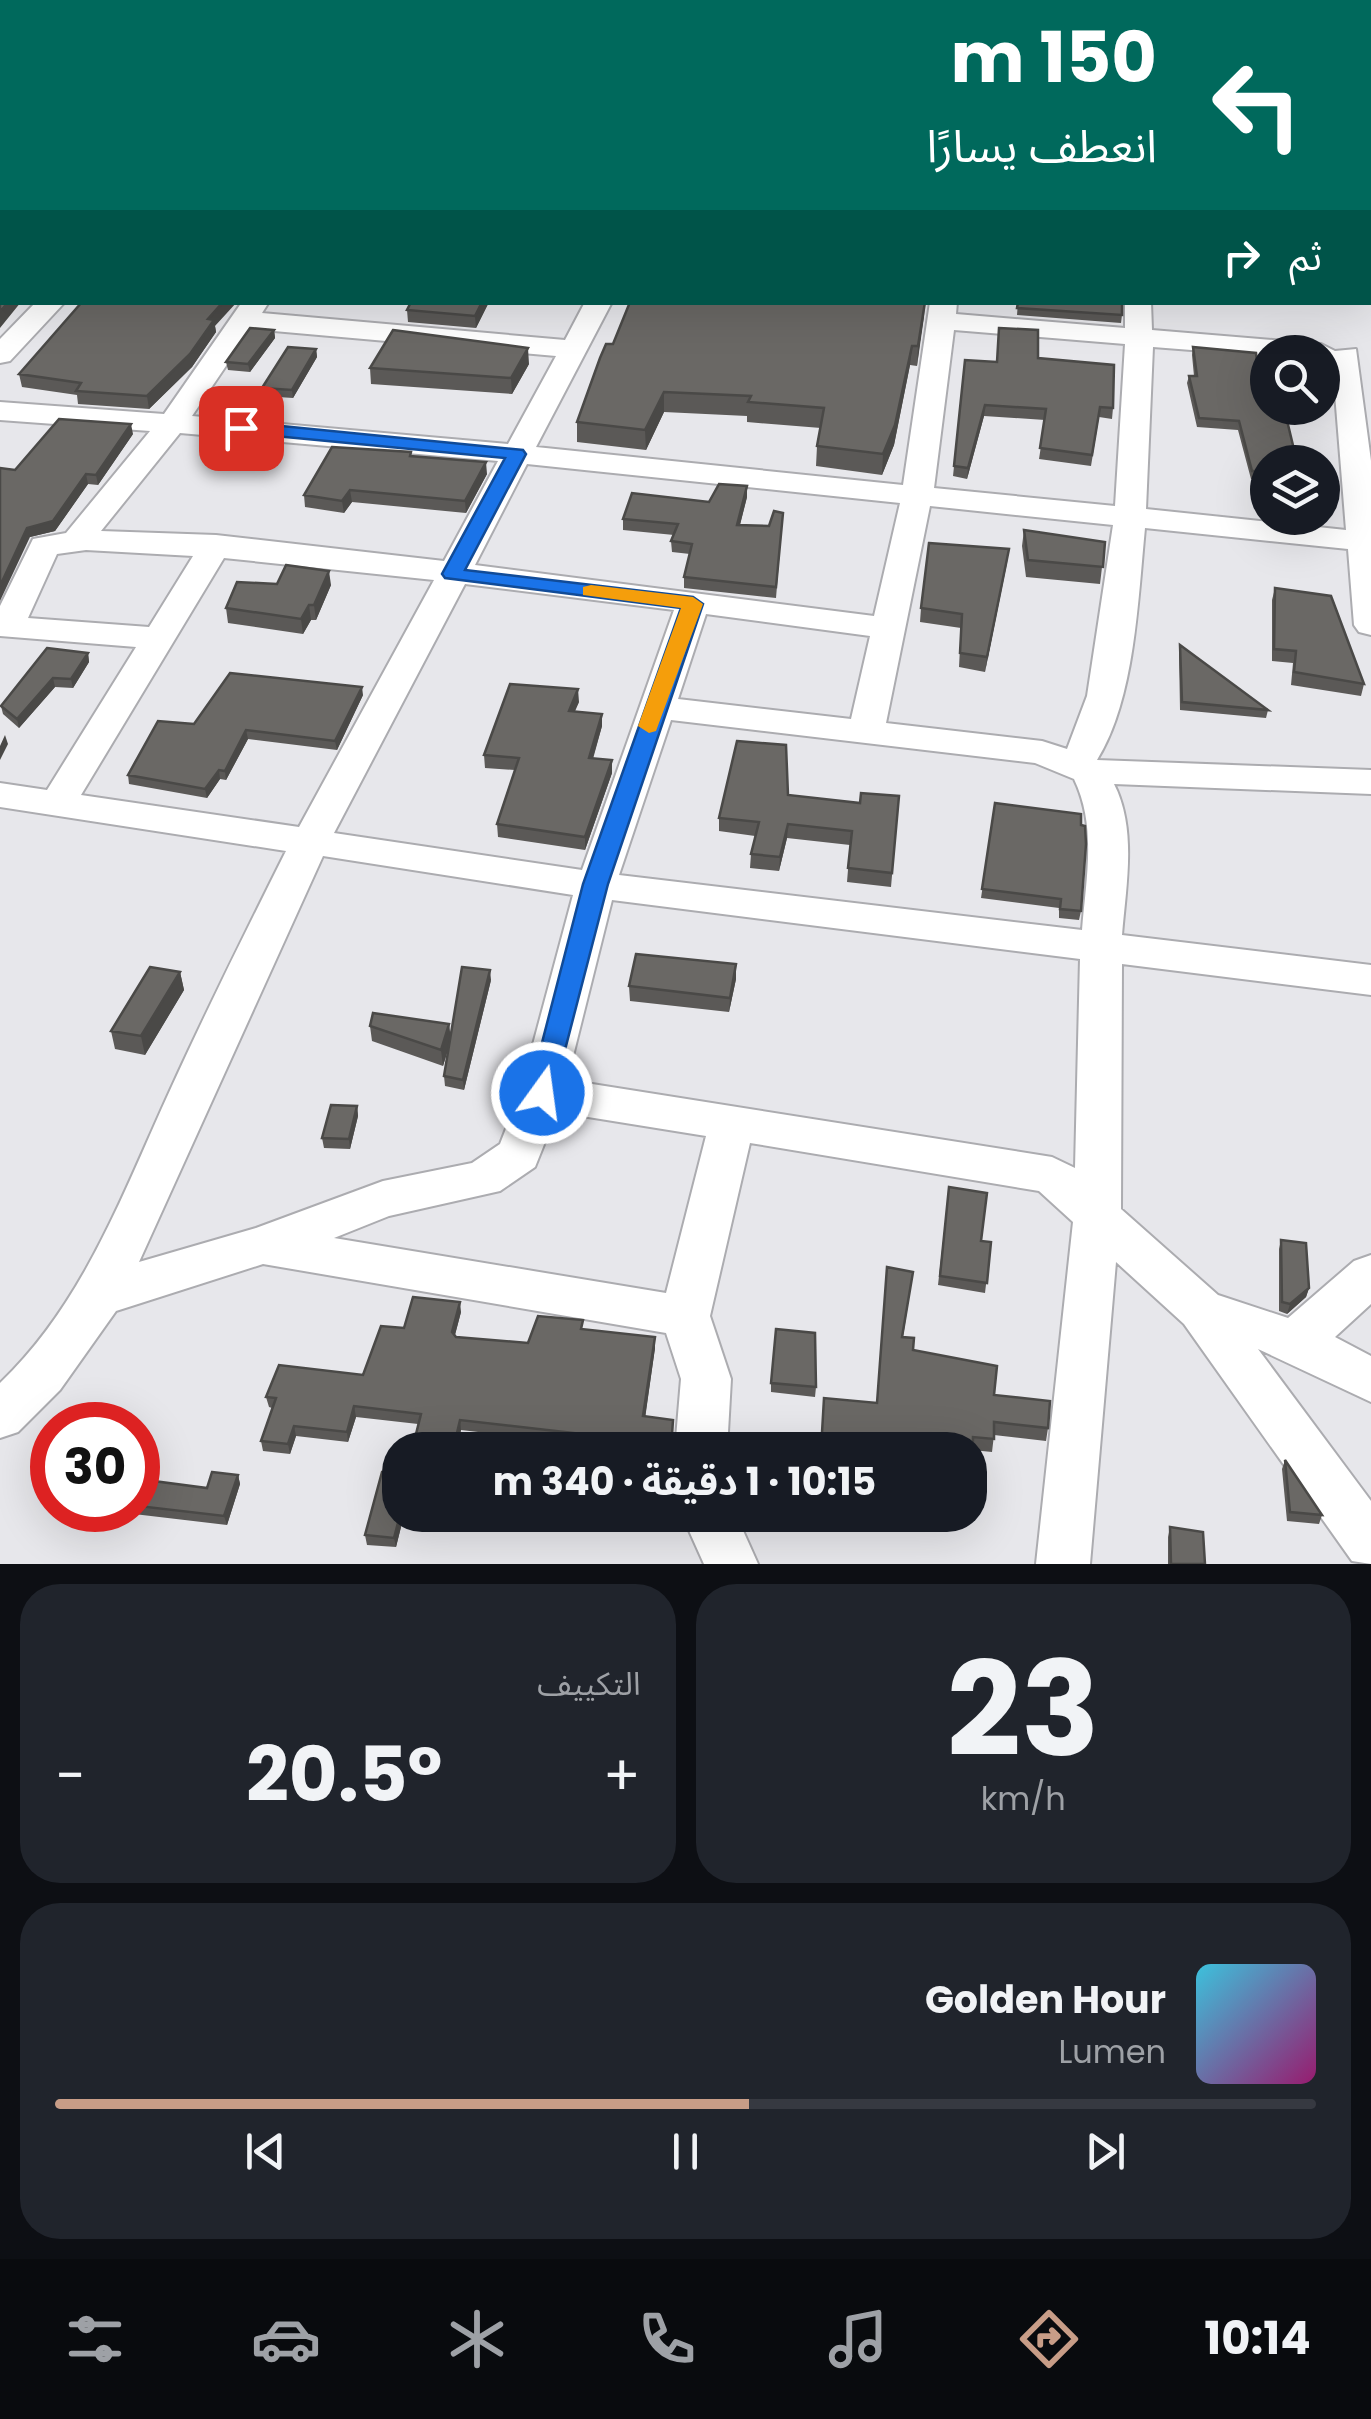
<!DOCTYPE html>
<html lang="ar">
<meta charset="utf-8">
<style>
:root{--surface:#171b24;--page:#20242c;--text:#f1f3f6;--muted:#9ea1a6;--line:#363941;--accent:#c89d87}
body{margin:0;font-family:Poppins,"Noto Sans Arabic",sans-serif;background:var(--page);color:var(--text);direction:rtl;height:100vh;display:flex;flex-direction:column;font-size:38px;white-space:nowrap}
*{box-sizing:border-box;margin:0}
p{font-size:32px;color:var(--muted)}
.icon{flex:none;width:55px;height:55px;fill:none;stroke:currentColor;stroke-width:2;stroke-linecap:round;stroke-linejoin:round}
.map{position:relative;height:1564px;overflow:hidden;direction:ltr}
.drawer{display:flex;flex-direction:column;gap:20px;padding:20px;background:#0d0f14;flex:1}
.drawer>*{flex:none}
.top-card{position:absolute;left:0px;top:0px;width:1372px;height:305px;box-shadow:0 10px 40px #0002;direction:rtl;background:#00695c;color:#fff;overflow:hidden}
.tools{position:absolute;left:1250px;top:335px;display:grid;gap:20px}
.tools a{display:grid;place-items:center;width:90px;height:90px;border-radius:50%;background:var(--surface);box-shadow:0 10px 40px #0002;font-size:50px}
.speed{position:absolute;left:30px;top:1402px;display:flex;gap:20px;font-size:50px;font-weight:700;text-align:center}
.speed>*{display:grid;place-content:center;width:130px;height:130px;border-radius:50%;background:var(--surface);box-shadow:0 10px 40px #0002;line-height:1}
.speed .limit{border:15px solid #d22;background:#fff;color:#111}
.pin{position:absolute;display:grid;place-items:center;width:85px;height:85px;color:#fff;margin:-42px;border-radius:20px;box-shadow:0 5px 15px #0006}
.me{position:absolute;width:110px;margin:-55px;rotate:14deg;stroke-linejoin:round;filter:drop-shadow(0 0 8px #0008)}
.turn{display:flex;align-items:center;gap:35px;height:210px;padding:0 50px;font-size:45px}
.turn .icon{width:130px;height:130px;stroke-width:2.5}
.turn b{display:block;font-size:70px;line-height:85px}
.then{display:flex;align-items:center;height:95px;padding:0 50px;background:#0003;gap:20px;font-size:38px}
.big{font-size:75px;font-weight:700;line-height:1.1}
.drawer .widget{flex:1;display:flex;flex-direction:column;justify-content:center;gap:15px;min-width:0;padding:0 35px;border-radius:40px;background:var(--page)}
.drawer .dial{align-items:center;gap:0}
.dial b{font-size:130px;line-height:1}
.song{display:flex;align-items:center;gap:30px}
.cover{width:120px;height:120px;border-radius:15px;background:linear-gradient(135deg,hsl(190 70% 55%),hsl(320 70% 35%))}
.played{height:10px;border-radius:5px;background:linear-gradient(90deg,var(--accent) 55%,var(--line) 55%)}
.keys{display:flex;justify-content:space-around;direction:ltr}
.heat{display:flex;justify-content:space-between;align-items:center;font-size:55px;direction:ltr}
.drawer .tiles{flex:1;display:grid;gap:20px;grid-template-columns:1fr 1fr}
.widget:last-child{grid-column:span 2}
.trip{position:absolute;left:382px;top:1432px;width:605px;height:100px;border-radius:40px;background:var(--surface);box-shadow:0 10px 40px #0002;font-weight:700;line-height:100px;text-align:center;direction:rtl}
.tab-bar{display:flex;height:160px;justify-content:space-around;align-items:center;background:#090b0e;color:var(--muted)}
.tab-bar .icon{width:70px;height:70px}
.tab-bar .active{color:var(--accent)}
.tab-bar b{font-size:45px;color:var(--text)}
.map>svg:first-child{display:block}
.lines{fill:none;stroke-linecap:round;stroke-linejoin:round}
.minor-casing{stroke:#acacb0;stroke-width:4}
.minor{fill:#fff;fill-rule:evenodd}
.wall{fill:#5b5957}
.shaded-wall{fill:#4a4947}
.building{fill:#6a6865;stroke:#4a4947;stroke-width:2.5}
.route{fill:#1a73e8;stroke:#114b97;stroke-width:2.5}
.slow{fill:#f59e0b}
</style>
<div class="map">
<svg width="1371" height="1564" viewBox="0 0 1371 1564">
<rect width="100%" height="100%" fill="#e7e7eb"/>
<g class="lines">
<g class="minor-casing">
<path id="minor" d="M 41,0 L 61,0 L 61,2 L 41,2 Z
M 411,0 L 459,0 L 460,2 L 413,2 Z
M 1248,0 L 1307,0 L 1308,2 L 1250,2 Z
M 1371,0 L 1371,12 L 1370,12 L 1370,2 L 1362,2 Z
M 0,19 L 2,19 L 2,32 L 0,32 Z
M 2,79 L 2,94 L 0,95 L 0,80 Z
M 1370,119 L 1371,119 L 1371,133 L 1370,133 Z
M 0,152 L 2,152 L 2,166 L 0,166 Z
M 36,302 L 65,302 L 10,361 L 0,363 L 0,339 Z
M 242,302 L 269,302 L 262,313 L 565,340 L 585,302 L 612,302 L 536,447 L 903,485 L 930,302 L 957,302 L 956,314 L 1125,328 L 1125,302 L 1151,302 L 1152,330 L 1321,344 L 1335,351 L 1356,349 L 1371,461 L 1371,635 L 1359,632 L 1354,625 L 1348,549 L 1145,528 C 1138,599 1135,699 1097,760 L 1371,770 L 1371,794 L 1114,784 C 1137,829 1126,886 1122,935 L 1371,965 L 1371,995 L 1122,964 L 1121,1209 L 1218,1295 L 1288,1318 L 1354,1261 L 1371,1255 L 1371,1304 L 1335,1337 L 1371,1356 L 1371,1402 L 1258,1349 L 1371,1501 L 1371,1564 L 1352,1561 L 1184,1324 L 1116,1262 L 1090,1564 L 1036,1564 L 1073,1222 L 1039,1191 L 750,1143 L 710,1316 L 731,1379 L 727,1450 L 675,1450 L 681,1379 L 666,1333 L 263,1264 L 116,1311 L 60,1390 L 18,1432 L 0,1438 L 0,1383 C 85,1302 124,1190 172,1086 C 208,1007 247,929 286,851 L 0,807 L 0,783 L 47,790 L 136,647 L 0,636 L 0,606 L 33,539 L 66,533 L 150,431 L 0,420 L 0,402 L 164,414 ZM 251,329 L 556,356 L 508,444 L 192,416 ZM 954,330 L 1125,344 L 1115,506 L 934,488 ZM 1153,347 L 1268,356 L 1322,352 L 1322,360 L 1332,356 L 1346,530 L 1146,509 ZM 180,433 L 498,461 L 444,561 L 216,535 L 101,531 ZM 527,464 L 900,503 L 874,616 L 475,565 ZM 930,506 L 1113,525 L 1087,696 L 1067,749 L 1042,741 L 886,723 ZM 86,550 L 193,556 L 149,627 L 28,618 L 57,554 ZM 224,558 L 434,580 L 299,827 L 81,795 ZM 465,584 L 674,610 L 582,870 L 334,833 ZM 706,614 L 870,636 L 851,719 L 678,699 ZM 671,720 L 1035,763 L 1074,779 C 1097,826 1086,879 1082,930 L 619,875 ZM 323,856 L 573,895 L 520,1093 L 500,1144 L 472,1163 L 383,1181 L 256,1228 L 139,1262 ZM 612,900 L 1080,959 L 1075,1168 L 1052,1157 L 567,1080 ZM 557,1112 L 706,1136 L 666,1293 L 334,1238 L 389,1216 L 500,1191 L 535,1167 Z
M 682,1515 L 736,1515 L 758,1564 L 704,1564 Z"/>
</g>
<use href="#minor" class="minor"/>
</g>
<path class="wall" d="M 578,0 L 931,0 L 930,2 L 577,2 Z
M 411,302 L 489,302 L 476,328 L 408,322 L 407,310 Z
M 925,302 L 917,366 L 910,365 L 894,445 L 882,475 L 816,466 L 817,446 L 821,428 L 747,422 L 747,416 L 664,412 L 646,450 L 577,442 L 577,422 L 613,344 Z
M 1018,302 L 1122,315 L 1121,323 L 1017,315 Z
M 215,326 L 216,332 L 192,367 L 149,409 L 78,404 L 77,395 L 22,387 L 19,374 Z
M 274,330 L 275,338 L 250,372 L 228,370 L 226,362 Z
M 1193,347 L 1268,462 L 1268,480 L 1251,479 L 1238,430 L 1197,427 L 1187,383 L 1189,376 L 1194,376 L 1192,355 Z
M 316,349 L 317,357 L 293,398 L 263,396 L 262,388 Z
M 1038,358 L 1113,408 L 1112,419 L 1099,417 L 1091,466 L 1039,459 L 1045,420 L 984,416 L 967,479 L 953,476 L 965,360 L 996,362 Z
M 529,364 L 512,394 L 371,384 L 370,368 Z
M 133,434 L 98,485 L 88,484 L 55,531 L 30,537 L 15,470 Z
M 412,457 L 487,474 L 466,513 L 352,502 L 344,513 L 305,507 L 304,495 Z
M 747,497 L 740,525 L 769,526 L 783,513 L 776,598 L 684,588 L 684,577 L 690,554 L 672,552 L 671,541 L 674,535 L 623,530 L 623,519 L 709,502 Z
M 1024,530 L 1105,542 L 1100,584 L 1026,577 L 1022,546 Z
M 1009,549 L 985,672 L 959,667 L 961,628 L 920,622 L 921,608 Z
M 331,585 L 316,620 L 311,620 L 303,634 L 228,623 L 226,608 Z
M 1275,588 L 1364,684 L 1361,696 L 1291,685 L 1293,663 L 1272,661 L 1272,600 Z
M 1180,645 L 1268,710 L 1266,718 L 1180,710 L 1179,654 Z
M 88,653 L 89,662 L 73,688 L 55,687 L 19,728 L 3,714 L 1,706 Z
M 363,695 L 337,750 L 248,739 L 226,780 L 220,779 L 207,798 L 129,784 L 128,775 L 194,724 Z
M 579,702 L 574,711 L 602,726 L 593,759 L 612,760 L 612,773 L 585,850 L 498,837 L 497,824 L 515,770 L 485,768 L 484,755 Z
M 899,796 L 891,887 L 847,882 L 850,845 L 787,838 L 779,871 L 750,868 L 751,854 L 755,836 L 719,831 L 719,818 L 860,803 Z
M 995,803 L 1081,825 L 1081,911 L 1079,920 L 1059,918 L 1059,908 L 981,898 Z
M 180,972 L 184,990 L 145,1055 L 115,1049 L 111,1031 Z
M 736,979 L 729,1012 L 630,1001 L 629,986 Z
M 491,980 L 464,1090 L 445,1086 L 444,1076 L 449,1046 L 443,1066 L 372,1041 L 370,1026 L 449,1024 L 450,1036 Z
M 357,1106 L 358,1116 L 350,1149 L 324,1148 L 322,1138 Z
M 949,1187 L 981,1241 L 991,1242 L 985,1293 L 938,1285 Z
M 1281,1240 L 1309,1288 L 1306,1297 L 1287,1314 L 1279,1311 L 1279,1249 Z
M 913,1272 L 903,1337 L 913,1350 L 994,1395 L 1048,1428 L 1046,1441 L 994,1435 L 992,1452 L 972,1450 L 970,1486 L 970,1450 L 877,1403 Z
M 461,1312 L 455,1335 L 456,1337 L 528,1343 L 584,1329 L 655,1348 L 645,1417 L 672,1450 L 631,1450 L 461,1430 L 456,1450 L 412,1450 L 418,1424 L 356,1417 L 348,1442 L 296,1436 L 290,1454 L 263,1451 L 261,1441 L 272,1408 L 269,1407 L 266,1397 L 363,1375 L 404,1328 Z
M 771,1383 L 816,1387 L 815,1397 L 771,1392 Z
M 1285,1460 L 1322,1515 L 1319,1524 L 1287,1521 L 1282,1469 Z
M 238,1475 L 240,1484 L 227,1525 L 100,1510 L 138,1510 L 138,1479 L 207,1488 Z
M 400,1515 L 404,1515 L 396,1547 L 367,1545 L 365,1535 Z
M 1170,1527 L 1205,1564 L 1168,1564 L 1168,1537 Z"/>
<path class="shaded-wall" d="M 8,302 L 21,302 L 0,328 L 0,312 Z
M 223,302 L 237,302 L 215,326 L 216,332 L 192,367 L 149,409 L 147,396 L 208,319 Z
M 482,302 L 489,302 L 476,328 L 475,316 Z
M 925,302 L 924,317 L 917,366 L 918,346 Z
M 274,330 L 275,338 L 250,372 L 248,364 Z
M 912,346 L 910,365 L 894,445 L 882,475 L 883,454 Z
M 528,348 L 529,364 L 512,394 L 511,378 Z
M 316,349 L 317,357 L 293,398 L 292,390 Z
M 664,392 L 664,412 L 646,450 L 645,430 Z
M 985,405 L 984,416 L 967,479 L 968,468 Z
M 131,424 L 133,434 L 98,485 L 96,475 Z
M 486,462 L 487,474 L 466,513 L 465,501 Z
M 86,474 L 88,484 L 55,531 L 30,537 L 0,601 L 0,586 L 27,528 Z
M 747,486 L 747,497 L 737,536 L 737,525 Z
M 350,490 L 352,502 L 344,513 L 342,501 Z
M 1009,549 L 1007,563 L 985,672 L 987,657 Z
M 329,571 L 331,585 L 316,620 L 314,605 Z
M 309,605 L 311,620 L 303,634 L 301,619 Z
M 88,653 L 89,662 L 73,688 L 71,679 Z
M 53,678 L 55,687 L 19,728 L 17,719 Z
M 362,687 L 363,695 L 337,750 L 335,741 Z
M 578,689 L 579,702 L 570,723 L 569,711 Z
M 602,714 L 602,726 L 589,771 L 589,758 Z
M 246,730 L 248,739 L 226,780 L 225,771 Z
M 5,735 L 8,744 L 0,760 L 0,746 Z
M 612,760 L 612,773 L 585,850 L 585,837 Z
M 219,770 L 220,779 L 207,798 L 205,789 Z
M 788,824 L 787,838 L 779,871 L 780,857 Z
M 736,964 L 736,979 L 729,1012 L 730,998 Z
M 490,970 L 491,980 L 464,1090 L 463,1080 Z
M 180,972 L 184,990 L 145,1055 L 141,1036 Z
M 449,1024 L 451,1040 L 443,1066 L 441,1050 Z
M 357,1106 L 358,1116 L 350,1149 L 349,1139 Z
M 1309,1288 L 1306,1297 L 1287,1314 L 1290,1304 Z
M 460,1302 L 461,1312 L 453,1342 L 452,1332 Z
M 655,1337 L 655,1348 L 644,1426 L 643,1416 Z
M 354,1406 L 356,1417 L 348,1442 L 347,1432 Z
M 460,1420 L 461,1430 L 456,1450 L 453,1450 Z
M 294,1426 L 296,1436 L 290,1454 L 288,1444 Z
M 238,1475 L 240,1484 L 227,1525 L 224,1516 Z
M 400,1515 L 404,1515 L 396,1547 L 394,1538 Z"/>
<path class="building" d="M 186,0 L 347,0 L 344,2 L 183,2 Z
M 432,0 L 492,0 L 490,2 L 431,2 Z
M 578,0 L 675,0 L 674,2 L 577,2 Z
M 818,0 L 928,0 L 926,2 L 834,2 L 835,1 Z
M 995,0 L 1179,0 L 1179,2 L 994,2 Z
M 1198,0 L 1231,0 L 1231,2 L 1199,2 Z
M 1290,0 L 1322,0 L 1322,2 L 1290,2 Z
M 2,249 L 2,302 L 8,302 L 0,312 L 0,251 Z
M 82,302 L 223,302 L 208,319 L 214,320 L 190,354 L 147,396 L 76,391 L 81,383 L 19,374 Z
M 411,302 L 482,302 L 475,316 L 407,310 Z
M 630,302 L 925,302 L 918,346 L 912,346 L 895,425 L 883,454 L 817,446 L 824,408 L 748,402 L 751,396 L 664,392 L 645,430 L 577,422 L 600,358 L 606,344 L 613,344 Z
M 1018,302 L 1122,302 L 1122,315 L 1017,308 Z
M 250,328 L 274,330 L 248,364 L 226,362 Z
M 999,328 L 1038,330 L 1038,358 L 1114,365 L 1113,408 L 1100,407 L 1092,455 L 1040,448 L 1046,409 L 985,405 L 968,468 L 954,466 L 965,360 L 997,362 Z
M 393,330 L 528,348 L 511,378 L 370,368 Z
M 288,347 L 316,349 L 292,390 L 262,388 Z
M 1193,347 L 1256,353 L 1259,382 L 1268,383 L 1268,408 L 1284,408 L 1297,462 L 1268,462 L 1268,471 L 1252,471 L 1239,421 L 1199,418 L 1189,376 L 1197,376 Z
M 59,419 L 131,424 L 96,475 L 86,474 L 53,521 L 27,528 L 0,586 L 0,468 L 15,470 Z
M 332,447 L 411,452 L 410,456 L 486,462 L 465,501 L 350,490 L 342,501 L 304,495 Z
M 719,484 L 747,486 L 737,525 L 769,526 L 774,511 L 783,513 L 776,587 L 684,577 L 692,544 L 671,541 L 678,524 L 623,519 L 632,493 L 709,502 Z
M 1024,530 L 1105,542 L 1103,567 L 1028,560 Z
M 929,543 L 1009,549 L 987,657 L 960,653 L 962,614 L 921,608 Z
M 286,565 L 329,571 L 314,605 L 309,605 L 301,619 L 226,608 L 237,582 L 277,584 Z
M 1275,588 L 1331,596 L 1364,684 L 1294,672 L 1296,651 L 1274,649 Z
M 1180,645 L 1268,710 L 1182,702 Z
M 47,648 L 88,653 L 71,679 L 53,678 L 17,719 L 1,706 Z
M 230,673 L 362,687 L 335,741 L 246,730 L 225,771 L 219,770 L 205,789 L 128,775 L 158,721 L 194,724 Z
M 510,684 L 578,689 L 569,711 L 602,714 L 589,758 L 612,760 L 585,837 L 497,824 L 519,758 L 484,755 Z
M 737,741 L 786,745 L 788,795 L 860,803 L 861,793 L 899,796 L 892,873 L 848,868 L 852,831 L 788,824 L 780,857 L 751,854 L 759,822 L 719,818 Z
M 995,803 L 1081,814 L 1081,825 L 1085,826 L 1086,844 L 1081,911 L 1060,909 L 1061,899 L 982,889 Z
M 636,954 L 736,964 L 730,998 L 629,986 Z
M 150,967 L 180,972 L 141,1036 L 111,1031 Z
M 462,967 L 490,970 L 463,1080 L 444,1076 Z
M 373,1013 L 449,1024 L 441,1050 L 370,1026 Z
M 331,1105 L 357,1106 L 349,1139 L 322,1138 Z
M 949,1187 L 987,1193 L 981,1241 L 991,1242 L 987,1283 L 940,1276 Z
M 1281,1240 L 1306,1243 L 1309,1288 L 1290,1304 L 1282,1302 Z
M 887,1267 L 913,1272 L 902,1337 L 914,1338 L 913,1350 L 997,1366 L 994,1395 L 1050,1401 L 1048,1428 L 994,1422 L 994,1439 L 973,1437 L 972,1473 L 970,1473 L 970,1450 L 821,1450 L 824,1398 L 877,1403 Z
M 413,1297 L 460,1302 L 452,1332 L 456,1337 L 528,1343 L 538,1316 L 583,1320 L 581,1329 L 655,1337 L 643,1416 L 673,1420 L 671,1450 L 643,1450 L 644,1441 L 460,1420 L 453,1450 L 412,1450 L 421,1414 L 354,1406 L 347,1432 L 294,1426 L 288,1444 L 261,1441 L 276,1398 L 266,1397 L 279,1365 L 363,1375 L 381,1326 L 404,1328 Z
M 776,1329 L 815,1333 L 816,1387 L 771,1383 Z
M 1285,1460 L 1322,1515 L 1290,1512 Z
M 212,1472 L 238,1475 L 224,1516 L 138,1506 L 138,1479 L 207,1488 Z
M 382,1472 L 400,1474 L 400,1515 L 394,1538 L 365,1535 Z
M 1170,1527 L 1203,1532 L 1205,1564 L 1171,1564 Z"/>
<path class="route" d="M 241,422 L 523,450 L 526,454 L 465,570 L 693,597 L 703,604 L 608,884 L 552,1100 L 533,1100 L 529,1093 L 583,884 L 681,608 L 445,578 L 442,574 L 505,458 L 234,432 L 234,424 Z"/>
<path class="slow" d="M 591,585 L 693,597 L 703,604 L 656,731 L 649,733 L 638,726 L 681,608 L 583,595 L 583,587 Z"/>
</svg>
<div class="tools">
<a><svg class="icon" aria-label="search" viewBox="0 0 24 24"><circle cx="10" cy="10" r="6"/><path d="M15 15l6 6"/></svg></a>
<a><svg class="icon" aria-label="layers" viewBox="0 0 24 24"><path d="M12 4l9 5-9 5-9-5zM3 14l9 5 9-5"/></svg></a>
</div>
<div class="speed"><div class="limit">30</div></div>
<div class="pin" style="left:241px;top:428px;background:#d93025"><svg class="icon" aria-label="arrive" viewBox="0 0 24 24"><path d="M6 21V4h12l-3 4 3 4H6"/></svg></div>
<svg class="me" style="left:542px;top:1093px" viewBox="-20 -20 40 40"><circle r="17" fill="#1a73e8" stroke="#fff" stroke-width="3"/><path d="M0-11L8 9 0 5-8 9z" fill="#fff"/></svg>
<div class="trip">10:15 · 1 دقيقة · 340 m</div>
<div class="top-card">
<div class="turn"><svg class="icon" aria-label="left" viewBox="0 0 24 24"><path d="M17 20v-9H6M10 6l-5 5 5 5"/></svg><div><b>150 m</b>انعطف يسارًا</div></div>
<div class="then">ثم<svg class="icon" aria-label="right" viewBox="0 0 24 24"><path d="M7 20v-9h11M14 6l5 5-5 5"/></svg></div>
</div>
</div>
<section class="drawer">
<div class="tiles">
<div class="widget dial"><b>23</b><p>km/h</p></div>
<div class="widget"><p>التكييف</p>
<div class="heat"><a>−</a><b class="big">20.5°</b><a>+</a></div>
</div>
<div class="widget">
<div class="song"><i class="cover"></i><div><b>Golden Hour</b><p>Lumen</p></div></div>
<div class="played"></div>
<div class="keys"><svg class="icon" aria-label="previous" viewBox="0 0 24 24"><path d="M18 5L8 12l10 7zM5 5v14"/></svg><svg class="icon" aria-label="pause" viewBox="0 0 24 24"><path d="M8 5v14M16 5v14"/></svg><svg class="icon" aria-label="next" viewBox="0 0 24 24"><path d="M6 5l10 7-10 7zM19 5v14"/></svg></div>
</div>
</div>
</section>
<nav class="tab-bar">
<b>10:14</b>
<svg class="icon active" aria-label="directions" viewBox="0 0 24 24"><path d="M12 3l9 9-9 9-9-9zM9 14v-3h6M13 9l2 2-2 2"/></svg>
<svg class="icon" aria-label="music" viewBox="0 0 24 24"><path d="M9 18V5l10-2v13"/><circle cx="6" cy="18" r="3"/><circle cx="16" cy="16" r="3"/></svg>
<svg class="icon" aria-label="phone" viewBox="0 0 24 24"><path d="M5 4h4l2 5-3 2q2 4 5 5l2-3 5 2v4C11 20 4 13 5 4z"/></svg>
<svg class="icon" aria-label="climate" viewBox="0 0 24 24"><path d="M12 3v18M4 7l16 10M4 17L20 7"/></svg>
<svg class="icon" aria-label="car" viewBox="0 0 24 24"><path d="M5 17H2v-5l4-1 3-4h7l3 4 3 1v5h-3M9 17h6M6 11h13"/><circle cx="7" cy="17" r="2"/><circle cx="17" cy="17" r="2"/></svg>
<svg class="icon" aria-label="filters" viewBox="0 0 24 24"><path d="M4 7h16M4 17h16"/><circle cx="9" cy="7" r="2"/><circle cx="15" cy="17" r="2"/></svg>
</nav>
